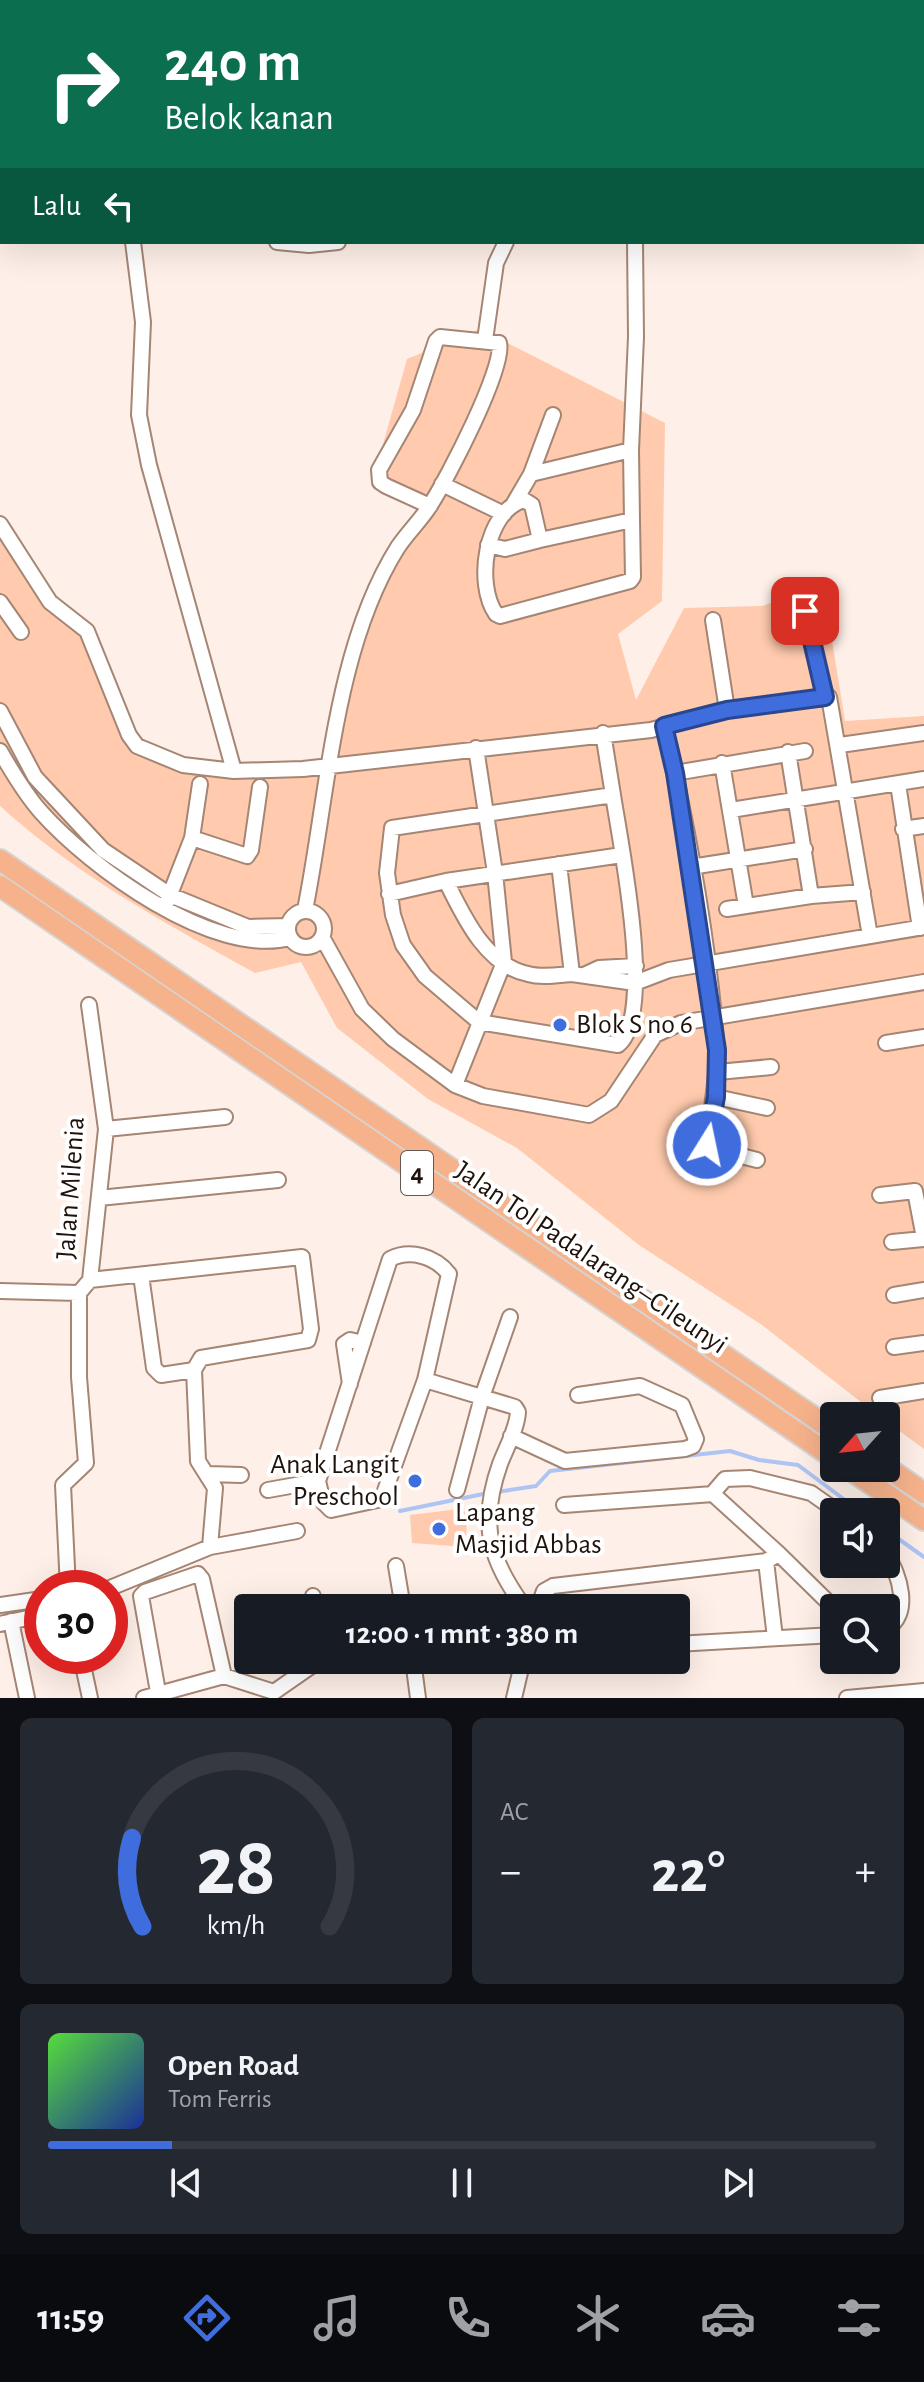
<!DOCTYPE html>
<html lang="id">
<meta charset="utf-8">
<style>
:root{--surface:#171b24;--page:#242831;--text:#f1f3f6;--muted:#9ea1a6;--line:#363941;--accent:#3f6dde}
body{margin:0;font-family:"Alegreya Sans",sans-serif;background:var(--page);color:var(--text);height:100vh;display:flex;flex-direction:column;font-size:30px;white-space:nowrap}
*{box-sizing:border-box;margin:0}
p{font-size:26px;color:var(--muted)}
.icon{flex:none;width:44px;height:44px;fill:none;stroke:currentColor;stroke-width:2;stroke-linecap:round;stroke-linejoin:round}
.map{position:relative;height:1698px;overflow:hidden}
.side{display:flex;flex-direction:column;gap:20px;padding:20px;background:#0d0f14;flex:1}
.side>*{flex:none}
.top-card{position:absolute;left:0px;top:0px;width:924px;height:244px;box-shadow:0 8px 32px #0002;background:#0b6e4f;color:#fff;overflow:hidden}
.needle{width:52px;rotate:243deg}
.buttons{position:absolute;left:820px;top:1402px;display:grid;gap:16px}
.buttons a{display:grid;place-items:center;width:80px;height:80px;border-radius:8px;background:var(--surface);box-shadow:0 8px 32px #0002;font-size:40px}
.speed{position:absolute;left:24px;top:1570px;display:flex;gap:16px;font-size:40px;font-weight:700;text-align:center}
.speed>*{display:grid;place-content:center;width:104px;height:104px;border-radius:50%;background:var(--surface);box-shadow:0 8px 32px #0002;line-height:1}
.speed .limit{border:12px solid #d22;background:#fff;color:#111}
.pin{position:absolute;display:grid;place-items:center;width:68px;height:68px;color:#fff;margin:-34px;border-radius:16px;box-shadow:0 4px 12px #0006}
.me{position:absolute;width:88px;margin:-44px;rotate:10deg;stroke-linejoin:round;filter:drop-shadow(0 0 6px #0008)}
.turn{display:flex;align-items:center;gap:28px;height:168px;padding:0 32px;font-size:36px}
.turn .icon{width:104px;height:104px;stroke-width:2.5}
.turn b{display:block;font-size:56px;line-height:68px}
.then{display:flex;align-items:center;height:76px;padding:0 32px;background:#0003;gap:16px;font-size:30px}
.big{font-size:60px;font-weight:700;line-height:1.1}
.side .tile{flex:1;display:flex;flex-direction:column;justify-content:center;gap:12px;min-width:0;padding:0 28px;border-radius:12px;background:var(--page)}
.side .dial{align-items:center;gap:0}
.dial svg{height:208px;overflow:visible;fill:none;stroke:var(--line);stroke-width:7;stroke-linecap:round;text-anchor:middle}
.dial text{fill:var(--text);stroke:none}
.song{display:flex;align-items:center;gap:24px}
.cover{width:96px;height:96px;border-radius:12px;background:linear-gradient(135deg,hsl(110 70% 55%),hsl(230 70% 35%))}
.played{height:8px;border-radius:4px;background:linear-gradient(90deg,var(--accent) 15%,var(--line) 15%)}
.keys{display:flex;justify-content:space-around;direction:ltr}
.heat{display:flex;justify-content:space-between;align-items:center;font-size:44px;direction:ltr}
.side .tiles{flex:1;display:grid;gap:20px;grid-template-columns:1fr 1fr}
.tile:last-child{grid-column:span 2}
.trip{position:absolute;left:234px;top:1594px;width:456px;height:80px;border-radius:8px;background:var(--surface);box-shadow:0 8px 32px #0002;font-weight:700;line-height:80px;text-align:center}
.dock{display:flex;height:128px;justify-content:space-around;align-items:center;background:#090b0e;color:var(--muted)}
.dock .icon{width:56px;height:56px}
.dock .active{color:var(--accent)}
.dock b{font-size:36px;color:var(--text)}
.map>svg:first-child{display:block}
.green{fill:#ffcaad}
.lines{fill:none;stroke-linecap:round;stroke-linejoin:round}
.stream{stroke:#aec5f4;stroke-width:4}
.minor-casing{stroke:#a58573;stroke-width:18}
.highway-casing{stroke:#d6d4d3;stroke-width:24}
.minor{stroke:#fff;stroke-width:14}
.highway{stroke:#f6b28b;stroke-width:20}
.route-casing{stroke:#294790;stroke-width:20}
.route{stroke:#3f6dde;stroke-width:14}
.poi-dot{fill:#3f6dde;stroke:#fff;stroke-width:3}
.labels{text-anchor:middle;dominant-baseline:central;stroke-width:8;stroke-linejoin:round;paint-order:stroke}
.shield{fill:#fff;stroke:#625954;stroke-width:2}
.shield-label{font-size:26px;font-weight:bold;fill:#1e120b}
.poi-label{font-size:28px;fill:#1e120b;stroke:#fff;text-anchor:start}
.street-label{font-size:28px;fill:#1e120b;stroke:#fff}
</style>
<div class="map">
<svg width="924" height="1698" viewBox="0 0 924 1698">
<rect width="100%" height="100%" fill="#fef0e8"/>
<path class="green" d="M 480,329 L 665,423 L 662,601 L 618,634 L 636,700 L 684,608 L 762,606 L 823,585 L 845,721 L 924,716 L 924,1449 L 886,1421 L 886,1416 L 879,1416 L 762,1325 L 639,1245 L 517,1148 L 428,1099 L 337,1028 L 301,962 L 255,973 C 165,923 76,875 0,806 L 0,515 L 14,545 L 87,632 L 127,736 L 197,767 L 303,769 L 329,753 L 363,615 L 426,509 L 409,501 L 376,469 L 407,359 Z
M 467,1508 L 466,1547 L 412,1543 L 410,1515 Z"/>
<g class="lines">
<path class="stream" d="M 497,1492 L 536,1486 L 550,1471 L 730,1451 L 759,1460 L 798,1465 L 861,1512
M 400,1511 L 488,1493
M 886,1530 L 924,1557"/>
<g class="minor-casing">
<path id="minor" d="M 57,0 L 58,2
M 656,2 L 657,0
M 0,150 L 2,150
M 133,242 L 143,322 L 139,415 L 149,465 L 234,771
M 277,242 L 309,245 L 338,242
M 485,340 L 496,263 L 506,242
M 631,450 L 636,337 L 635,242
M 531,474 L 631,450 L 632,520
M 442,484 L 504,514
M 524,500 L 532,505 L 540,540 L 632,520 L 633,577 L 630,581 L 500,616 L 496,614 C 475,584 485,511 524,500 Z
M 514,503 L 531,474 L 553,415
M 0,524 L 50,602 L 87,631 L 129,735 L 137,746 L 183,765 L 234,771 L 303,769 L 651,730 L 727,710 L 829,697 L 870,936
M 488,545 L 505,549 L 540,540
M 0,602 L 21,632
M 805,611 L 825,697
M 713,620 L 727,710
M 0,711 L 35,777 L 103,850 L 170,895 L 248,927 L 288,926
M 664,726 C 689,832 709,944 717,1052 C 719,1072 705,1140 710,1148 L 757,1160
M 603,733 L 613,795
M 840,745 L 924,733
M 0,751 C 12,772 25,794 41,812 C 90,867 213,958 290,938
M 788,752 L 811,896
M 722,763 L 746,906
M 675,773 L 805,751
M 898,784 L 920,928
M 613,795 C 620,841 656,1016 618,1045 L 479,1022 L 425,976 L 403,945 L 393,915 L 387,873 L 392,828 Z
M 731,810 L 924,779
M 903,829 L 924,826
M 192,838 L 247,856 L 251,850 L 260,787
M 691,867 L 805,849
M 446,881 C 463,915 485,965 528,974 C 542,978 558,975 572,974 L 559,864
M 389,894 L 446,881 L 622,855
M 167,902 L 192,838 L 200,784
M 727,909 L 811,896 L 863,892
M 305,910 C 328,796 334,648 398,547 C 408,532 422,519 431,504 C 447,479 506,366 499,343 L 440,337 L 436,341 L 413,410 L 379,470 L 380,482 L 386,486 L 430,506
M288 929a18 18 0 1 1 36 0a18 18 0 1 1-36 0Z
M 322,937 L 362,1009 L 393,1039 L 455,1085 L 483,1096 L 589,1115 L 611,1101 L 655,1035 L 681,1023 L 924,982
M 572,974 L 635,983 L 669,970 L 924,927
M 584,975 L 599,968 L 636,966
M 886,1043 L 924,1037
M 718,1072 L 771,1067
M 455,1085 L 504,962 L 495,873 L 476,748
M 716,1097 L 767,1108
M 106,1129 L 225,1117
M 880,1195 L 915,1191 L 924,1238
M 99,1198 L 278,1180
M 892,1242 L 924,1239
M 141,1275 L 154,1368 L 161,1375 L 194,1370
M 90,1280 L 302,1257 L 311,1329 L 308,1340 L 201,1358 L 194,1370 L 198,1461 L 215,1488 L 210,1547
M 0,1291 L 79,1293 L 90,1280 L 106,1129 L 89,1005
M 894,1295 L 924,1290
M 894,1347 L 924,1343
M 350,1384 L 344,1344 L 350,1340 L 363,1343
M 880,1398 L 924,1391
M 511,1436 L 565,1461 L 685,1449 L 693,1446 L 696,1439 L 682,1405 L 640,1386 L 578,1395
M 208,1474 L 241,1475
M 318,1481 L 323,1502 L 331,1510 L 382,1499 L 425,1380
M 268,1490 L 318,1481 L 390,1259 C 410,1249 435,1256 449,1274 L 425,1380 L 515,1407 L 518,1412 C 517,1429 506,1448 500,1464 C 479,1523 489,1560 525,1608
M 457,1490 L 482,1397 L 510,1317
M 712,1494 L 725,1479 L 750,1478 L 811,1493 L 838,1512
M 564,1505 L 713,1494 L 779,1554
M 886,1555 C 900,1572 912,1617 886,1628
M 766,1561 L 775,1638
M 396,1566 L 403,1608
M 68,1588 L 63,1485 L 86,1463 L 79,1377 L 79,1293
M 110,1588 L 210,1547 L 297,1531
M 313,1596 L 315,1608
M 0,1605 L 42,1599
M 538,1608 L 544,1591 L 553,1586 L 766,1561 L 779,1554 L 834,1608
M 11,1621 L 27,1698
M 0,1624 L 42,1615
M 676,1644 L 834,1635
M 81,1656 L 90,1698
M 413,1660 L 418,1698
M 158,1692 L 141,1596 L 145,1592 L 198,1574 L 202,1579 L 224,1676 L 274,1692
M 274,1692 L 320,1660
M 144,1698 L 224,1676
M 514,1698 L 523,1660
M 847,1698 L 924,1691"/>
</g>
<g class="highway-casing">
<path id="highway" d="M 0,860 L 834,1431
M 0,886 L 834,1458
M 886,1467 L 924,1493
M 848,1468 L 924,1520"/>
</g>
<use href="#minor" class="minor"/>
<use href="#highway" class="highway"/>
</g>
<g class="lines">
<g class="route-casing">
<path id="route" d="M 707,1145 L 716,1097 L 717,1050 L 675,773 L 664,726 L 727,710 L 825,697 L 805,611"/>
</g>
<use href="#route" class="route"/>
</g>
<g class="poi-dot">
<circle cx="560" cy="1025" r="8"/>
<circle cx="415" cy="1481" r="8"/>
<circle cx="439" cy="1529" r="8"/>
</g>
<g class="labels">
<rect class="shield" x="401" y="1151" width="32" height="44" rx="6"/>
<g class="shield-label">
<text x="417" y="1173">4</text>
</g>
<g class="poi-label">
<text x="576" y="1025">Blok S no 6</text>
<text x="399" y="1465" text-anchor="end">Anak Langit<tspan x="399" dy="32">Preschool</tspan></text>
<text x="455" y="1513">Lapang<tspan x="455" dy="32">Masjid Abbas</tspan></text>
</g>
<g class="street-label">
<text transform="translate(71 1188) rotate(-86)">Jalan Milenia</text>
<text transform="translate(591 1258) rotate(34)">Jalan Tol Padalarang–Cileunyi</text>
</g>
</g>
</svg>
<div class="buttons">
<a><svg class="needle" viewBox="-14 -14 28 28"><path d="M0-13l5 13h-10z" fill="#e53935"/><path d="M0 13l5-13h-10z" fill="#9ea1a6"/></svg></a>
<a><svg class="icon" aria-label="sound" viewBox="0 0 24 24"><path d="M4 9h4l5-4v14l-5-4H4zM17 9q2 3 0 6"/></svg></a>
<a><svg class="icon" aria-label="search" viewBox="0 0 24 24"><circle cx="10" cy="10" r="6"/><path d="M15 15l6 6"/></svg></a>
</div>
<div class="speed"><div class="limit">30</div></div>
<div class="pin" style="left:805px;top:611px;background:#d93025"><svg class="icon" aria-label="arrive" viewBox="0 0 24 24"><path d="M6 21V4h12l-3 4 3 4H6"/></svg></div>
<svg class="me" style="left:707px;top:1145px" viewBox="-20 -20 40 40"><circle r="17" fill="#3f6dde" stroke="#fff" stroke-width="3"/><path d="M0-11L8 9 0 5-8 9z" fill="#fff"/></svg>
<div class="trip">12:00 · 1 mnt · 380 m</div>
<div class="top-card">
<div class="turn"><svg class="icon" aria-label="right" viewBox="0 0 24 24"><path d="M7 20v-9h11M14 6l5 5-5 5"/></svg><div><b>240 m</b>Belok kanan</div></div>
<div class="then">Lalu<svg class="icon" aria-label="left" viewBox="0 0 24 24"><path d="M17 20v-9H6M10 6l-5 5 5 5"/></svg></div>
</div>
</div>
<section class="side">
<div class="tiles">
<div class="tile dial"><svg viewBox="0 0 100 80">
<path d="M14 69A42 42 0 1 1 86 69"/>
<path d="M14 69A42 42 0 0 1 10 35" stroke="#3f6dde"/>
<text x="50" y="56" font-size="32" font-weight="700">28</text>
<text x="50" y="72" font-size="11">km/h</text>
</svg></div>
<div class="tile"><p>AC</p>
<div class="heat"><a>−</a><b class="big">22°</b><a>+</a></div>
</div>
<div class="tile">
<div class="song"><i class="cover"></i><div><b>Open Road</b><p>Tom Ferris</p></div></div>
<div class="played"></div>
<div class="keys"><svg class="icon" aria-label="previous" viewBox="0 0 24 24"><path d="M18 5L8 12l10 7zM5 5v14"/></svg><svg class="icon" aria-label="pause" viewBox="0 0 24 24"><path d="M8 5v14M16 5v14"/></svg><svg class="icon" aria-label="next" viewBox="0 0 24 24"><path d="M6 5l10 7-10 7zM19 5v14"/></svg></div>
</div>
</div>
</section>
<nav class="dock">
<b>11:59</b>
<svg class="icon active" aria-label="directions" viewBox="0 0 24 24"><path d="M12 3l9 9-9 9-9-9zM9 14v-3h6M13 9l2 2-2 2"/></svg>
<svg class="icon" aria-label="music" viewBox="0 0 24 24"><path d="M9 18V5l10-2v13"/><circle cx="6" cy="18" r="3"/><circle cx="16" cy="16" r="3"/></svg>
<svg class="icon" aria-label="phone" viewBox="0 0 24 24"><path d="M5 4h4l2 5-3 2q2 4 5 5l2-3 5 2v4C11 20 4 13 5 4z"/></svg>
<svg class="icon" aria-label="climate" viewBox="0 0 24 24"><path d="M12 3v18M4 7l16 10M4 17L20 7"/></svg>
<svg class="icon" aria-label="car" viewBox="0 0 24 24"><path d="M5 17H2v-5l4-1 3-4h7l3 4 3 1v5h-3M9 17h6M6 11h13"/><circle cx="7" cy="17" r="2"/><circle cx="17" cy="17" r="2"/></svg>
<svg class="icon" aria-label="filters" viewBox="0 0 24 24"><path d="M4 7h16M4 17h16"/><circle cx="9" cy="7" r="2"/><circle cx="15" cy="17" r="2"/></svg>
</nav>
